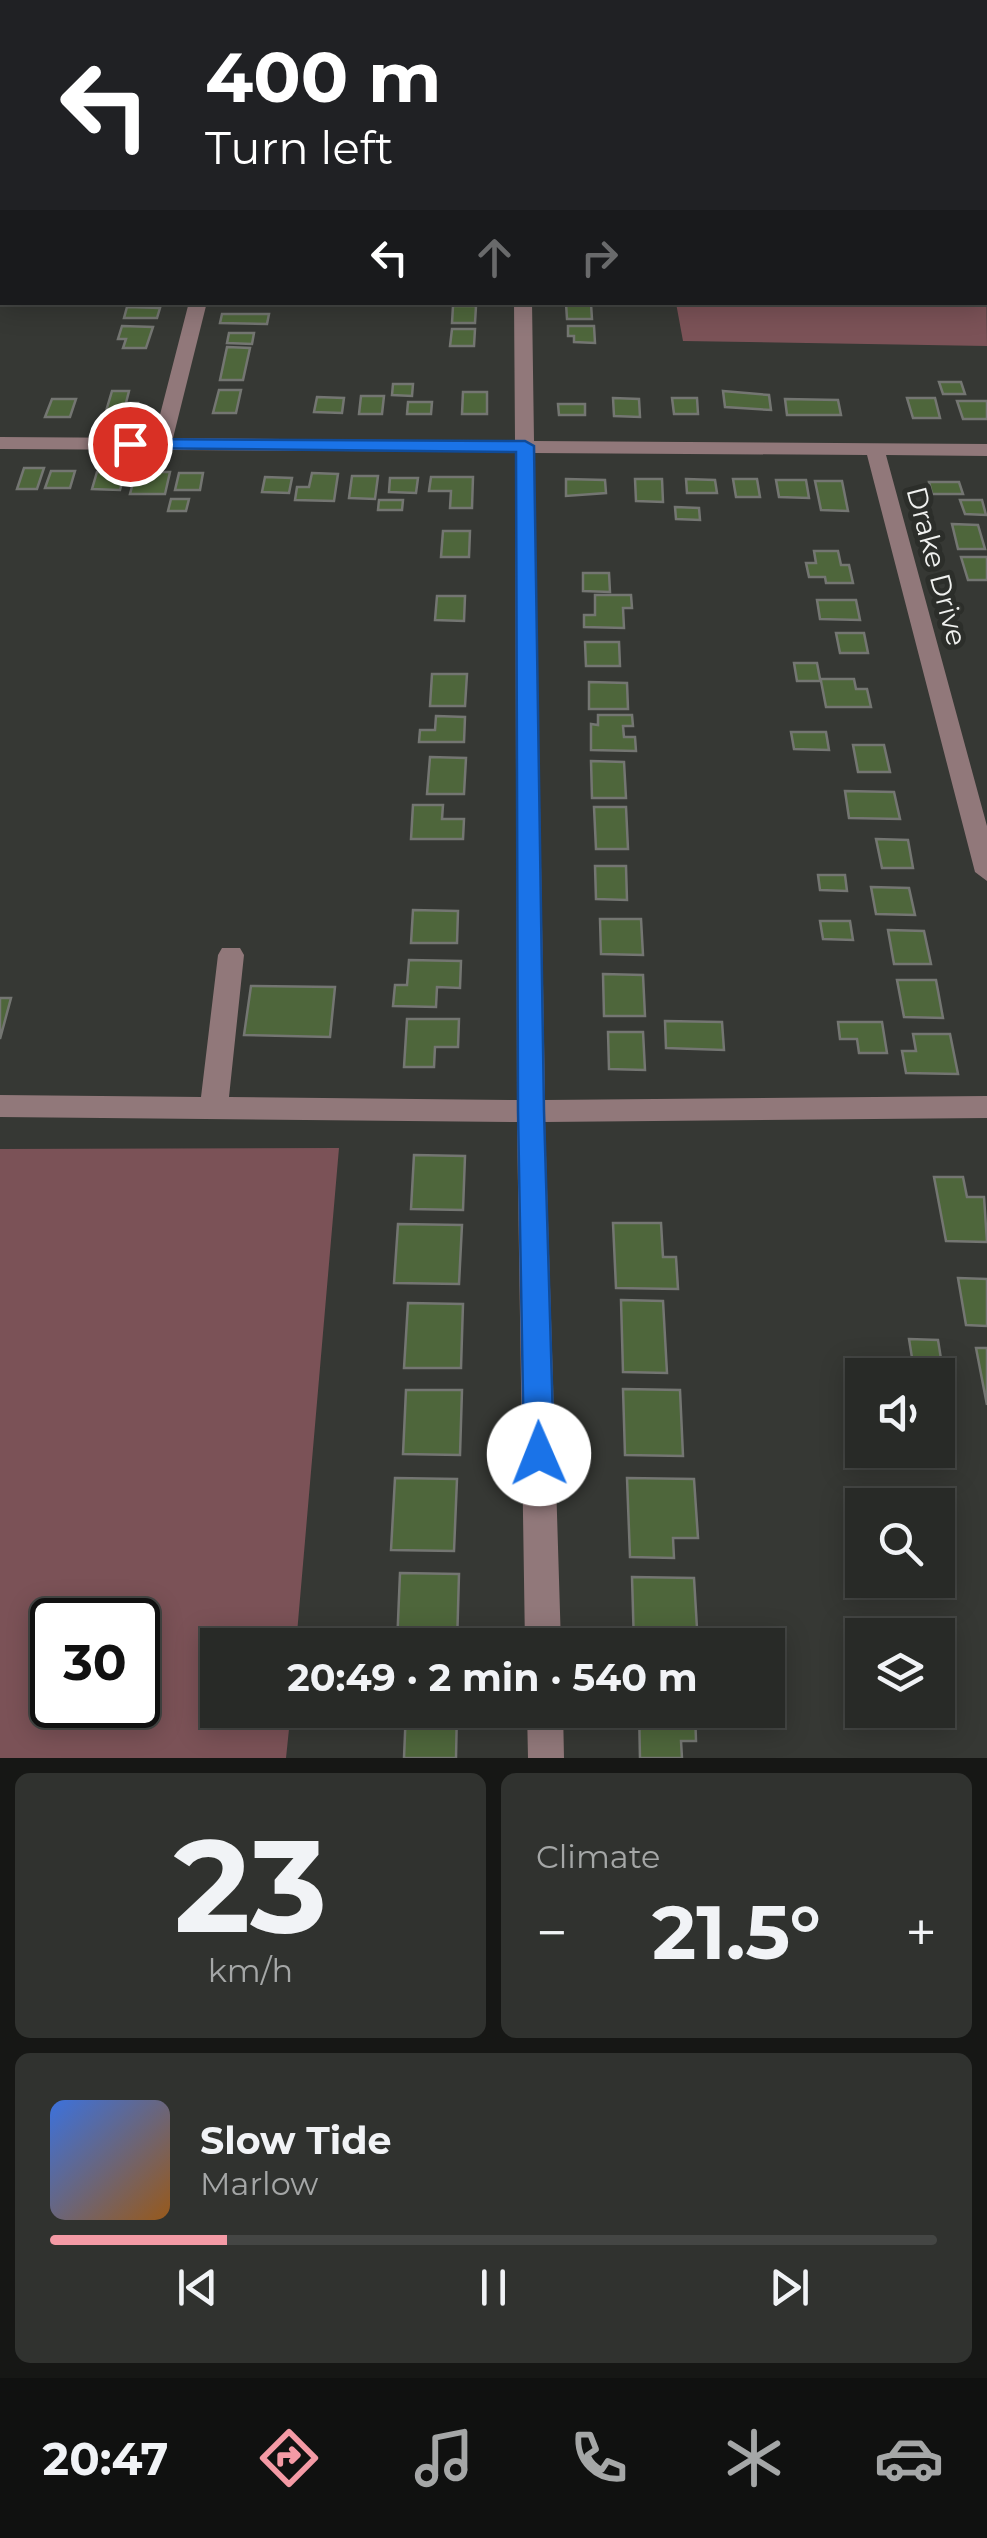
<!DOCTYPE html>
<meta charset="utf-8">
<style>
:root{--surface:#282a27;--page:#30322f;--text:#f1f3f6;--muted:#a5a7a7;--line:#444644;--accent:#f49aa5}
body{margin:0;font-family:Montserrat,sans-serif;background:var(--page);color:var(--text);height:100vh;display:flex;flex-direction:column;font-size:38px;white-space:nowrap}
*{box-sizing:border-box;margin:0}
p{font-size:32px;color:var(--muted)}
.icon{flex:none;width:55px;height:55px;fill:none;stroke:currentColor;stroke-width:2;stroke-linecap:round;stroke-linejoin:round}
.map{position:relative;height:1758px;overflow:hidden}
.panel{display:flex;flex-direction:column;gap:15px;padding:15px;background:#161715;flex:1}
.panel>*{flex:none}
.guide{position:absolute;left:0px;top:0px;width:988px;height:305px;box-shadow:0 5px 25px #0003,0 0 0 2px var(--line);background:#202124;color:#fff;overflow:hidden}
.fabs{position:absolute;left:845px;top:1358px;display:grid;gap:20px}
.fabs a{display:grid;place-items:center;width:110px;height:110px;border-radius:0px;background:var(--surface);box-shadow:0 5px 25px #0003,0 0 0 2px var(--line);font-size:50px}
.speed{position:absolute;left:30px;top:1598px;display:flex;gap:20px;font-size:50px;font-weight:700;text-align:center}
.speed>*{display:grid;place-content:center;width:130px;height:130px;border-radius:50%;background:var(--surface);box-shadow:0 5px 25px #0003,0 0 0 2px var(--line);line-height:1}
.speed .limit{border:5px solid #111;border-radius:15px;background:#fff;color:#111}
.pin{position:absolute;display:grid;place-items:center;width:85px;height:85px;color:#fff;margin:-42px;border:5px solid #fff;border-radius:50%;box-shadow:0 2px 10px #0007}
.me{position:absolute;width:110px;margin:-55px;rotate:359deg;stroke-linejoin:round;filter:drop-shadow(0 0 8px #0008)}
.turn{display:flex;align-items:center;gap:35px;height:210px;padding:0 40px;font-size:45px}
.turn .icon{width:130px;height:130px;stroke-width:2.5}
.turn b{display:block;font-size:70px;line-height:85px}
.lanes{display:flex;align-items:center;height:95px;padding:0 40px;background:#0003;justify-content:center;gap:50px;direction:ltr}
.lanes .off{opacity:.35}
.big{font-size:75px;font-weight:700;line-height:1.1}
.panel .widget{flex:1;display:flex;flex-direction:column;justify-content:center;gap:15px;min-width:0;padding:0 35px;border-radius:15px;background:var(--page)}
.panel .dial{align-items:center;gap:0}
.dial b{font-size:130px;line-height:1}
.song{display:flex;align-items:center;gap:30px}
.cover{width:120px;height:120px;border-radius:15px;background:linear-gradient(135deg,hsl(220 70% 55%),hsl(30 70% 35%))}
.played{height:10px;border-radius:5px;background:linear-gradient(90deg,var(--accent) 20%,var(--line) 20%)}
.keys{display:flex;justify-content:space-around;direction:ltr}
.heat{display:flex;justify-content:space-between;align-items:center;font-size:55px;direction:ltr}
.panel .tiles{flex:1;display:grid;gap:15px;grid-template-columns:1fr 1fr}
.widget:last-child{grid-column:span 2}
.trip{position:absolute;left:200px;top:1628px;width:585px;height:100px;border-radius:0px;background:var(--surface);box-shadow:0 5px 25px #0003,0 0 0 2px var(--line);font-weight:700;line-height:100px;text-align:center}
.dock{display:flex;height:160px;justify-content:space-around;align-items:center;background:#101110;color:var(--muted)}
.dock .icon{width:70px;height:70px}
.dock .current{color:var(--accent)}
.dock b{font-size:45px;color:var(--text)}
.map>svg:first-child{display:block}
.green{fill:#7b5257;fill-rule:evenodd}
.building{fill:#4e663b;stroke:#747672;stroke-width:2.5}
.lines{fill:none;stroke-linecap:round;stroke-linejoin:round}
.minor{fill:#91787a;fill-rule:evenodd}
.route{fill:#1a73e8;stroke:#114b97;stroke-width:2.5}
.labels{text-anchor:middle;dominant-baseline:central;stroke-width:10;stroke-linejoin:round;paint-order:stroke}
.street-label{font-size:28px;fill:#f0f1ef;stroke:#2c2e2a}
</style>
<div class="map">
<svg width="987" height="1758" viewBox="0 0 987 1758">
<rect width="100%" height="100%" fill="#363834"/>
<path class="green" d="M 985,155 L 987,346 L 683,341 L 676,303 L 985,302 Z
M 339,1148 L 296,1645 L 218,1645 L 218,1710 L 291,1710 L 286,1758 L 0,1758 L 0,1149 ZM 52,1620 L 138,1620 L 138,1705 L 52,1705 Z"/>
<path class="building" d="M 822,0 L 987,0 L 987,32 L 985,2 Z
M 566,303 L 591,304 L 592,319 L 567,319 Z
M 453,306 L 476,306 L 475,323 L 452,323 Z
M 127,307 L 160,308 L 157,318 L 124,318 Z
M 222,314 L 269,314 L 267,324 L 220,323 Z
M 122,326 L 153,327 L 146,348 L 123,348 L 126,339 L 118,339 Z
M 568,326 L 594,326 L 595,343 L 574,342 L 574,336 L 568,336 Z
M 452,329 L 475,329 L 474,346 L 450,346 Z
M 229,333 L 254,333 L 252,344 L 227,343 Z
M 227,347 L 250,348 L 243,380 L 220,380 Z
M 939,382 L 961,382 L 965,394 L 943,394 Z
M 393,384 L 413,384 L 412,396 L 392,395 Z
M 219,390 L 241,390 L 236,413 L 213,413 Z
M 112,391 L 129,391 L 126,403 L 138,403 L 134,418 L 104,418 Z
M 723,391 L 769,395 L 771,410 L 725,407 Z
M 463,392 L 487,392 L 487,414 L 462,414 Z
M 361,396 L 384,396 L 382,414 L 359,414 Z
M 317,397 L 344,398 L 342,413 L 314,412 Z
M 613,398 L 639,399 L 640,417 L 614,416 Z
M 672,398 L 697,398 L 698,414 L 674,414 Z
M 907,398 L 935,398 L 940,418 L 913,418 Z
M 52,399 L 76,399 L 70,417 L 45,417 Z
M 785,399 L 838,400 L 841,415 L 787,415 Z
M 957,401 L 987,401 L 987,419 L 963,419 Z
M 408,402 L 432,402 L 431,414 L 407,414 Z
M 558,404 L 585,404 L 585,415 L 559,415 Z
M 24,468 L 44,468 L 37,489 L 17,489 Z
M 51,471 L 75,471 L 70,488 L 45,488 Z
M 97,472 L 125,472 L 120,490 L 92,489 Z
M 136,472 L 170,472 L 165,494 L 130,494 Z
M 179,473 L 203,473 L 200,490 L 175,490 Z
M 312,473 L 338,474 L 334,501 L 295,500 L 297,487 L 309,487 Z
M 352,476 L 378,476 L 375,499 L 349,498 Z
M 265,477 L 292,478 L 289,493 L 262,492 Z
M 431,477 L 473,477 L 472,508 L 450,508 L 451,491 L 429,491 Z
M 390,478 L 418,478 L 416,493 L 389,492 Z
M 566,479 L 605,480 L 606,493 L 566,496 Z
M 635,479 L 662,479 L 663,502 L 636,501 Z
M 686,479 L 715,480 L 717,493 L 687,493 Z
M 733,479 L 757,479 L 760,497 L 736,497 Z
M 776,480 L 806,480 L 809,498 L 779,497 Z
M 815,481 L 842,481 L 848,511 L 821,510 Z
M 929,482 L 959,482 L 963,494 L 932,494 Z
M 171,499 L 189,499 L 186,511 L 168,511 Z
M 379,500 L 403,500 L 402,510 L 378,510 Z
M 960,500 L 982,500 L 986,515 L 965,514 Z
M 675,507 L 699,508 L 700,520 L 676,519 Z
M 952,524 L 978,525 L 985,549 L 958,549 Z
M 443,531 L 470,531 L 469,557 L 441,557 Z
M 814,551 L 838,551 L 841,565 L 849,565 L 853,583 L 826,583 L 825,577 L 809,577 L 806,563 L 816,563 Z
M 961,557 L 987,557 L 987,580 L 968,580 Z
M 583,573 L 609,573 L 610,592 L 583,591 Z
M 595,595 L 631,595 L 632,608 L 623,608 L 624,628 L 584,627 L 584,615 L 595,615 Z
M 437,596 L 465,596 L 464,621 L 435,620 Z
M 817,600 L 856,600 L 860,620 L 820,619 Z
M 836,633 L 864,633 L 868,653 L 840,653 Z
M 585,642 L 619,642 L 620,666 L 586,666 Z
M 794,663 L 817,663 L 820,679 L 854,679 L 856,689 L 867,689 L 871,707 L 826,707 L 821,681 L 797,681 Z
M 432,674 L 467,674 L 465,706 L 430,706 Z
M 589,682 L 627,683 L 628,709 L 589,709 Z
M 598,715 L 632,715 L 633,726 L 623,726 L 624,737 L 635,737 L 636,751 L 591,750 L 591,724 L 598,725 Z
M 436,716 L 465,717 L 464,742 L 419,742 L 420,730 L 435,730 Z
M 791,732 L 826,732 L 829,750 L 794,749 Z
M 853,745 L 884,745 L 890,772 L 858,772 Z
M 430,757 L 466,758 L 464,794 L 427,794 Z
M 591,761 L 624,762 L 626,798 L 592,798 Z
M 845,791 L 894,792 L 900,819 L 849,818 Z
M 413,805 L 443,805 L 442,819 L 464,819 L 463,839 L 411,839 Z
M 594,807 L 626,807 L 628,849 L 596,849 Z
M 876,839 L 908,840 L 913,868 L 882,868 Z
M 595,866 L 626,866 L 627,900 L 596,899 Z
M 818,875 L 845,875 L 847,891 L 820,890 Z
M 871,887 L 909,888 L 915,915 L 876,914 Z
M 413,910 L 458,911 L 457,943 L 411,943 Z
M 600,919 L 641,919 L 643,955 L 601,954 Z
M 820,921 L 850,921 L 853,940 L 823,939 Z
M 888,930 L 924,931 L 931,964 L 894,964 Z
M 409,960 L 461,961 L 460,988 L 437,987 L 436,1007 L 393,1006 L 395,985 L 407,985 Z
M 603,974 L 643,975 L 645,1016 L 604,1016 Z
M 897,980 L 936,980 L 943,1018 L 904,1017 Z
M 251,986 L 335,987 L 330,1037 L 244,1035 Z
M 0,998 L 11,998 L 0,1039 Z
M 407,1019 L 459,1019 L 458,1047 L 435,1047 L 434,1067 L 404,1067 Z
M 665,1021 L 722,1022 L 724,1050 L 666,1048 Z
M 838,1022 L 882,1022 L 887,1053 L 859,1053 L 857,1039 L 840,1039 Z
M 608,1032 L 643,1032 L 645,1070 L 609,1069 Z
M 913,1034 L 950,1034 L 958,1074 L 906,1073 L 902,1051 L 916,1051 Z
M 414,1155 L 465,1156 L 463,1210 L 411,1209 Z
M 934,1177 L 963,1177 L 967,1197 L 984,1197 L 987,1242 L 946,1241 Z
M 613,1223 L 661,1223 L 663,1257 L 676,1257 L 678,1289 L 616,1288 Z
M 398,1224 L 462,1225 L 459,1284 L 394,1283 Z
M 958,1278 L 987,1279 L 987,1326 L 966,1325 Z
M 621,1300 L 663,1301 L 667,1373 L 623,1372 Z
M 408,1303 L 463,1304 L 461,1368 L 404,1368 Z
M 909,1339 L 938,1340 L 942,1365 L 913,1364 Z
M 976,1348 L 987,1348 L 987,1405 Z
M 623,1389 L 680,1390 L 683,1456 L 625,1455 Z
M 406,1390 L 462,1390 L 460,1455 L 403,1454 Z
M 395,1478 L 457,1479 L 454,1551 L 391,1550 Z
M 627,1478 L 694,1479 L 698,1538 L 673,1538 L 674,1558 L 630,1557 Z
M 400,1573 L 459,1574 L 457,1645 L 397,1645 Z
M 632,1577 L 694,1578 L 698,1645 L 634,1645 Z
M 406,1710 L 457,1710 L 456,1758 L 404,1758 Z
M 639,1710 L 695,1710 L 696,1741 L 681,1741 L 682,1758 L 640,1758 Z"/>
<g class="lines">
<path class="minor" d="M 512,0 L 526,0 L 527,2 L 514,2 Z
M 801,0 L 815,0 L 816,2 L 803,2 Z
M 0,4 L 2,4 L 2,12 L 0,12 Z
M 0,46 L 2,46 L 2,54 L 0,54 Z
M 985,54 L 987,54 L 987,62 L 985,62 Z
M 0,69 L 2,69 L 2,77 L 0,77 Z
M 189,302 L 207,302 L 173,438 L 515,441 L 514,302 L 532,302 L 534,441 L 987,444 L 987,456 L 886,455 L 987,826 L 987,881 L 975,872 L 867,455 L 534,453 L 545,1100 L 987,1096 L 987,1118 L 545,1122 L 561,1645 L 525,1645 L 517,1122 L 0,1117 L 0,1095 L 201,1097 L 218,955 L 222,948 L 240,948 L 244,955 L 229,1097 L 517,1100 L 515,452 L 0,449 L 0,437 L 154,438 Z
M 527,1710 L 563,1710 L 564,1758 L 528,1758 Z"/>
</g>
<path class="route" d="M 130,439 L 525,441 L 534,446 L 544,1111 L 554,1454 L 549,1464 L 539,1468 L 528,1464 L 524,1454 L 518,1111 L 516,452 L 124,448 L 124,440 Z"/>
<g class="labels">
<g class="street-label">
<text transform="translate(937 566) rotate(75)">Drake Drive</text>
</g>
</g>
</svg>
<div class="fabs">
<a><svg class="icon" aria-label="sound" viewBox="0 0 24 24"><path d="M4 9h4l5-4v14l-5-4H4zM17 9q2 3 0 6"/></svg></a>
<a><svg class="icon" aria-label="search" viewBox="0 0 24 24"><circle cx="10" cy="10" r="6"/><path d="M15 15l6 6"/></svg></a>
<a><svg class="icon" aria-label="layers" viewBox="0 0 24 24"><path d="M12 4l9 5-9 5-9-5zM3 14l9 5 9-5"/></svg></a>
</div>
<div class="speed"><div class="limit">30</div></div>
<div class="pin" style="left:130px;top:444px;background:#d93025"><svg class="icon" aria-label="arrive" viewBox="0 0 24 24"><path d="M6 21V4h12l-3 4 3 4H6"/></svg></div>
<svg class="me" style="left:539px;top:1454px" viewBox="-20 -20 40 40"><circle r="19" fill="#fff"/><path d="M0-13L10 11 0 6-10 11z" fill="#1a73e8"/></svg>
<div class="trip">20:49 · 2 min · 540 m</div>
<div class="guide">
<div class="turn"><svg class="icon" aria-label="left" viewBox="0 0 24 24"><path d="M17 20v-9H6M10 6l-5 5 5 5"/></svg><div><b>400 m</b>Turn left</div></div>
<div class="lanes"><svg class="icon" aria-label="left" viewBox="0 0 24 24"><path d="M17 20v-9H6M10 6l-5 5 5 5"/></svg><svg class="icon off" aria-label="ahead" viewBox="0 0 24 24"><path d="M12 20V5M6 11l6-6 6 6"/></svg><svg class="icon off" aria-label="right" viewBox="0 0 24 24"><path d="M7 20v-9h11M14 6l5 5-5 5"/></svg></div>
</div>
</div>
<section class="panel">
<div class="tiles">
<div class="widget dial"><b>23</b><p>km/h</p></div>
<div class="widget"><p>Climate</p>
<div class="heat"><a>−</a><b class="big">21.5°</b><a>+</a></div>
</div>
<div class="widget">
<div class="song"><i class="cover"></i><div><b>Slow Tide</b><p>Marlow</p></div></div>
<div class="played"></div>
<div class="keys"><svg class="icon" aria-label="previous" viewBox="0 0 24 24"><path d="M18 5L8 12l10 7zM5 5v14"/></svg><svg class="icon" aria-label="pause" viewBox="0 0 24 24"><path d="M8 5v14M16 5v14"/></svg><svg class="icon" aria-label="next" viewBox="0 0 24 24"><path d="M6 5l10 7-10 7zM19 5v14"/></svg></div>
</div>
</div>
</section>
<nav class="dock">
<b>20:47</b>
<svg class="icon current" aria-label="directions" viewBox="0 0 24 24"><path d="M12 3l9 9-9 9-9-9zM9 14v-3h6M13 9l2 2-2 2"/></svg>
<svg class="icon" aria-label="music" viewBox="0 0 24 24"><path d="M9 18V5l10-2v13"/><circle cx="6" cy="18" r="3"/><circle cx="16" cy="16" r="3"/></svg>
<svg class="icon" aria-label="phone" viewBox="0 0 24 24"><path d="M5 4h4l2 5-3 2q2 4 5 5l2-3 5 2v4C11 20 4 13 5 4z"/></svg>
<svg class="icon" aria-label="climate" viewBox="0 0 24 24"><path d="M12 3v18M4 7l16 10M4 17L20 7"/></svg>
<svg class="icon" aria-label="car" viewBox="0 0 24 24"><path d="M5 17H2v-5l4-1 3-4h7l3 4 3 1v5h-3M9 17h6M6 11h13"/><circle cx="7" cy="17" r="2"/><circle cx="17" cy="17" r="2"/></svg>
</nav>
